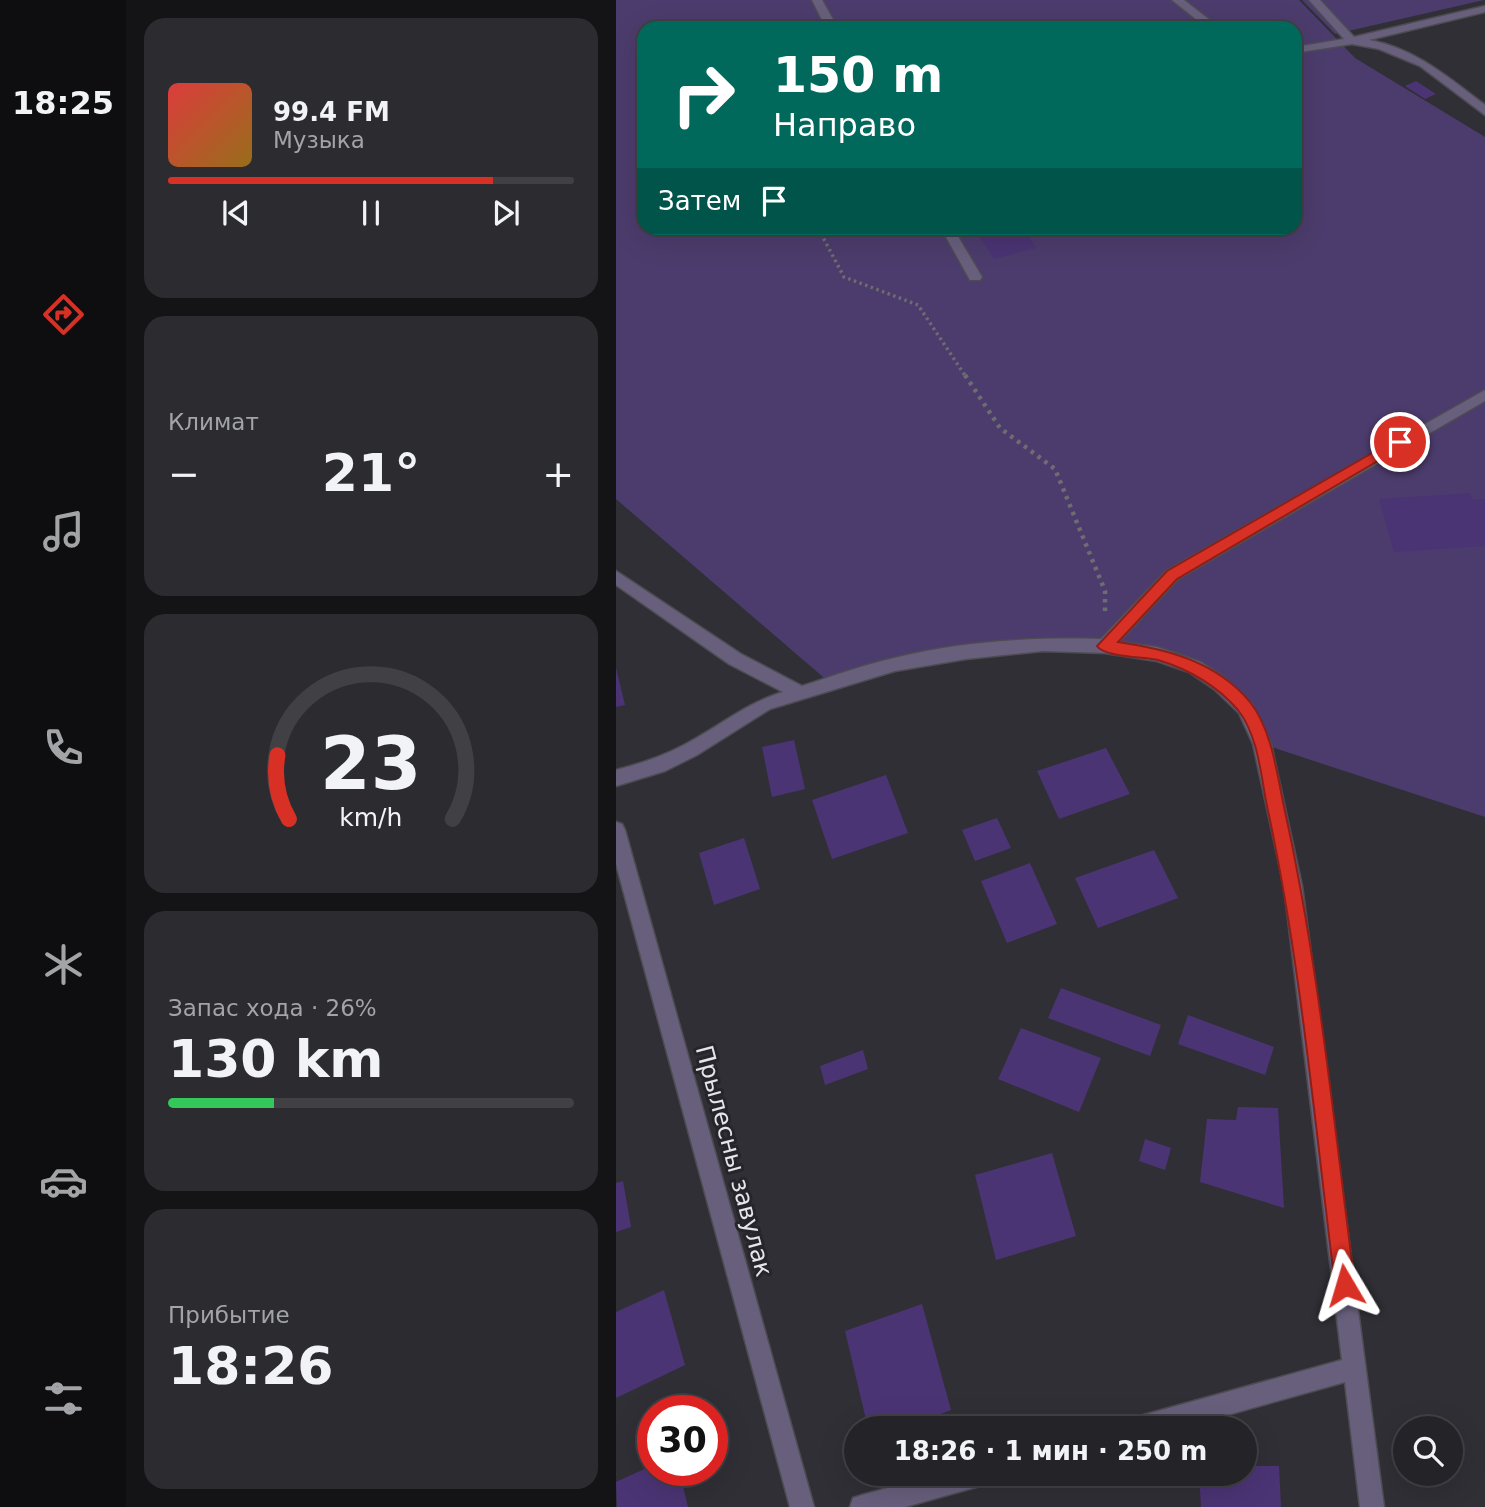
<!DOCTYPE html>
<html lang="ru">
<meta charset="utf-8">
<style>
:root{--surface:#242328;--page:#2c2b30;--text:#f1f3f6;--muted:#a3a4a8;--line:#414045;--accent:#d93025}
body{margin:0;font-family:"DejaVu Sans",sans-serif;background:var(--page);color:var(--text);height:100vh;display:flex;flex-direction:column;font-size:26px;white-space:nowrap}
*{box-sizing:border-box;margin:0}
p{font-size:23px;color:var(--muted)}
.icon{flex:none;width:38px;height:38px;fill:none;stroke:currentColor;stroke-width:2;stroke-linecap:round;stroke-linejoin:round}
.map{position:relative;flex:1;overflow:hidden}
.panel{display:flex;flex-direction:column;gap:18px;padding:18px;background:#141316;width:490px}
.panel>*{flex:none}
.guide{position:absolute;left:21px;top:21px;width:665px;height:214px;border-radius:21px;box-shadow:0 7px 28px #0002,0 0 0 2px var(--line);background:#00695c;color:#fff;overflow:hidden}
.buttons{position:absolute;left:777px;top:1416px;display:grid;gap:14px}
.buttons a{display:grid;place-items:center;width:70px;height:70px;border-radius:50%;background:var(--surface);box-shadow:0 7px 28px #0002,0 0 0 2px var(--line);font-size:35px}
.speed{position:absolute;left:21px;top:1395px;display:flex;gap:14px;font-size:35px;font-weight:700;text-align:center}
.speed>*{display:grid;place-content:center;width:91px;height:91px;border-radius:50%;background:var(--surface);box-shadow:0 7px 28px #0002,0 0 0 2px var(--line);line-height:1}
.speed .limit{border:10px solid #d22;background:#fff;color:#111}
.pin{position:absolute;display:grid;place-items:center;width:60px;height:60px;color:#fff;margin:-30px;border:4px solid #fff;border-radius:50%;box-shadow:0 2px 7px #0007}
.me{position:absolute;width:77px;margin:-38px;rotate:353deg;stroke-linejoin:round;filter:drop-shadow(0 0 5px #0008)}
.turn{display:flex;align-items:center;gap:24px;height:147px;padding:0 21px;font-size:32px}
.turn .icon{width:91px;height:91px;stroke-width:2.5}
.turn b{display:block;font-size:49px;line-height:60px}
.then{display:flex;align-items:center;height:66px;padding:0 21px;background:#0003;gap:14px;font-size:26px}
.big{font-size:52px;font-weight:700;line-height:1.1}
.panel .widget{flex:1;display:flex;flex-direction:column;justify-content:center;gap:10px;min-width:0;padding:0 24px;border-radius:21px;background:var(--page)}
.panel .dial{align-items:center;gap:0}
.dial svg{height:182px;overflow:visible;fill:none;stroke:var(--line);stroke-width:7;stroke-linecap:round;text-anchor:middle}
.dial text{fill:var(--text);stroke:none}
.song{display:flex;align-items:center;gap:21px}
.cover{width:84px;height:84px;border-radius:10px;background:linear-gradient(135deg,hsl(0 70% 55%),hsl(40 70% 35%))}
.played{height:7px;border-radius:4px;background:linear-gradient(90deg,var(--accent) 80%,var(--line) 80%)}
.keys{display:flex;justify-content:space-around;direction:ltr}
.heat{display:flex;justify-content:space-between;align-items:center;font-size:38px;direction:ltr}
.charge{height:10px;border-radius:5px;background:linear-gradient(90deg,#34c759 26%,var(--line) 0)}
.trip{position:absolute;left:228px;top:1416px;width:413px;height:70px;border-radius:35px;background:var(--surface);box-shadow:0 7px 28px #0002,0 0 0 2px var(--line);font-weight:700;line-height:70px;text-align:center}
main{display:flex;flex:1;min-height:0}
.tab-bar{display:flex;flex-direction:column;width:126px;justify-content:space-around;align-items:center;background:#0e0e10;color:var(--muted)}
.tab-bar .icon{width:49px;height:49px}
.tab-bar .selected{color:var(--accent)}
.tab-bar b{font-size:32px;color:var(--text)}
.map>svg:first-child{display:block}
.green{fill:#4c3c6d;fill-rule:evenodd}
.building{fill:#4b3474}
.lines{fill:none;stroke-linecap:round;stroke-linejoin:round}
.minor-casing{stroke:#4d4c52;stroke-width:3}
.path-far1{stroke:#6d6c71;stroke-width:3.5;stroke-dasharray:2.5 3.5;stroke-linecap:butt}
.path{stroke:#6d6c71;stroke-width:4.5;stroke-dasharray:3.5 5;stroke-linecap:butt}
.minor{fill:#685f7d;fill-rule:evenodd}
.route{fill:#d93025;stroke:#8d1f18;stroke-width:2}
.labels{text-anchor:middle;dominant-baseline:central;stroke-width:6;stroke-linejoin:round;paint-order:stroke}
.near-street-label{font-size:24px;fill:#e6e5e9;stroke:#26252b}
</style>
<main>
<nav class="tab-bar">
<b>18:25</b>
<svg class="icon selected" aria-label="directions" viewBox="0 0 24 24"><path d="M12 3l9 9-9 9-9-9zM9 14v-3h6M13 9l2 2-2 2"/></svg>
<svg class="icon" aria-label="music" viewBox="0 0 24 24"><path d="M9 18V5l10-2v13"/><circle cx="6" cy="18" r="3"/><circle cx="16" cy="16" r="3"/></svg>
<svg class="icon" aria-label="phone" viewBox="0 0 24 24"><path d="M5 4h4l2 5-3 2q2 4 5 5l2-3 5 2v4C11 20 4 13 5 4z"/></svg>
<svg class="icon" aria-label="climate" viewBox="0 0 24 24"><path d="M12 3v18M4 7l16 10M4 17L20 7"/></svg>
<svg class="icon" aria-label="car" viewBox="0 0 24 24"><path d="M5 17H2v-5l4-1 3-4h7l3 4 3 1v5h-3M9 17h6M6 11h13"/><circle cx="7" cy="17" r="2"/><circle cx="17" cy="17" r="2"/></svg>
<svg class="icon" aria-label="filters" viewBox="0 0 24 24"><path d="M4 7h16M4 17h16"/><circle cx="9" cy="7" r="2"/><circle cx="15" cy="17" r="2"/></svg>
</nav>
<section class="panel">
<div class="widget">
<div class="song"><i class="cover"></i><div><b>99.4 FM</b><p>Музыка</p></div></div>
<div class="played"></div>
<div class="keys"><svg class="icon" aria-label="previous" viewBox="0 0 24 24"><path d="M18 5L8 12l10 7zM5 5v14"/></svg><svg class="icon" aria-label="pause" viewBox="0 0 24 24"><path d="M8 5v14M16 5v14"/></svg><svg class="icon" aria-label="next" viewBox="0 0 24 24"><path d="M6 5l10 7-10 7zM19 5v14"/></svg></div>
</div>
<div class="widget"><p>Климат</p>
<div class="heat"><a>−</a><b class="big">21°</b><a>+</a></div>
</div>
<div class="widget dial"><svg viewBox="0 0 100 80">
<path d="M14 69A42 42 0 1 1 86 69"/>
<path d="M14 69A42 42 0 0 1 9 41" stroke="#d93025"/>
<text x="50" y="56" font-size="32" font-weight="700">23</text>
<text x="50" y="72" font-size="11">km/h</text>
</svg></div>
<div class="widget"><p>Запас хода · 26%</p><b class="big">130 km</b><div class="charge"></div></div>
<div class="widget"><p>Прибытие</p><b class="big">18:26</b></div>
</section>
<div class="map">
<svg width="869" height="1507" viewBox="0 0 869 1507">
<rect width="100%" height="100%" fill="#302f35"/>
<path class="green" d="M 0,0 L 683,0 L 739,58 L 869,137 L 869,817 L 646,744 L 629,708 L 579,667 L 489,646 L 350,652 L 214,683 L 0,499 ZM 28,28 L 679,28 L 679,228 L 28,228 Z
M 686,0 L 868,0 L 719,34 Z"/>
<path class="building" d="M 800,81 L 820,94 L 809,99 L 789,86 Z
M 358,228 L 407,228 L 420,248 L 378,259 Z
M 854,493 L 856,499 L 869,499 L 869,546 L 778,552 L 763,499 Z
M 0,668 L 9,705 L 0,707 Z
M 178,740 L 189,789 L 156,797 L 146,747 Z
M 490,748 L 514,794 L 443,819 L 421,771 Z
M 270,775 L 292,833 L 216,859 L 196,800 Z
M 381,818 L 395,848 L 359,861 L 346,830 Z
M 128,838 L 144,889 L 98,905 L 83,853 Z
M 538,850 L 562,898 L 482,928 L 459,878 Z
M 414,863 L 441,924 L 391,943 L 365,881 Z
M 445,988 L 545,1025 L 534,1056 L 432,1018 Z
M 572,1015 L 658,1047 L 649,1075 L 562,1044 Z
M 405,1028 L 485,1058 L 463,1112 L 382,1079 Z
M 247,1050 L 252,1069 L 209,1085 L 204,1066 Z
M 622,1107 L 662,1108 L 668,1208 L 584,1182 L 591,1119 L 620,1120 Z
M 529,1139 L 555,1148 L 549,1170 L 523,1161 Z
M 436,1153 L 460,1236 L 380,1260 L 359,1175 Z
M 7,1181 L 15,1227 L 0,1232 L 0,1183 Z
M 48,1290 L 69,1365 L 0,1398 L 0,1312 Z
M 306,1304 L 335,1410 L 288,1428 L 252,1428 L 229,1331 Z
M 37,1465 L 37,1470 L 63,1470 L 72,1507 L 1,1507 L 0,1482 Z
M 628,1466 L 663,1466 L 665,1507 L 585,1507 L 583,1474 L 628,1474 Z"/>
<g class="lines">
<g class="minor-casing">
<path id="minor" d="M 196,0 L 206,0 L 222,28 L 210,28 Z
M 556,0 L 568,0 L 604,28 L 591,28 Z
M 693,0 L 704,0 L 738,37 L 869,6 L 869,12 L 753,40 C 799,48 833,78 869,105 L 869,115 L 804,66 L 763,49 L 736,44 L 679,53 L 679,47 L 728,39 Z
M 325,228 L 337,228 L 366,277 L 364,280 L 354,280 Z
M 869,390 L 869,401 L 562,579 L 503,642 L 541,647 L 585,662 L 610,679 L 635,703 L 655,744 L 686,886 L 768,1507 L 744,1507 L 729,1382 L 565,1428 L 512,1428 L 516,1420 L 524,1416 L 726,1360 L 668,886 L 637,744 L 623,713 L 598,689 L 573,672 L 541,661 L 489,653 L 427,651 L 350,659 L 279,671 L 154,709 L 81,755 L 49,771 L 0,786 L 0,770 C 23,764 45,757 66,746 C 101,728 130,703 167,692 L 113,664 L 0,585 L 0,571 L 125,654 L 186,686 C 217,676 247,665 278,658 C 345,641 416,637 485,639 L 550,571 Z
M 0,822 L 6,824 L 9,830 L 198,1507 L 174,1507 L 0,864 Z
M 323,1474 L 376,1474 L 372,1482 L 364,1486 L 289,1507 L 234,1507 L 237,1498 L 246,1495 Z"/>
</g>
<path class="path-far1" d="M 202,228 L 228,277 L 302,305 L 350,377"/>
<path class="path" d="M 349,375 L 384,428 L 439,469 L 489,591 L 489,611"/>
<use href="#minor" class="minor"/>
</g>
<path class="route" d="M 784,437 L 789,438 L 789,445 L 561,579 L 502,642 C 551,649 601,662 634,702 C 656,730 661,774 668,807 C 703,964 718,1126 739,1285 L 737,1292 L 729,1295 L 722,1292 L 719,1285 C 699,1126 685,963 651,806 C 645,776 642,735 622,710 C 601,686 572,669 542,660 C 528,657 488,657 481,646 L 551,571 Z"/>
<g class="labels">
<g class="near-street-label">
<text transform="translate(118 1161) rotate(75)">Прылесны завулак</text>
</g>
</g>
</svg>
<div class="buttons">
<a><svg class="icon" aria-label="search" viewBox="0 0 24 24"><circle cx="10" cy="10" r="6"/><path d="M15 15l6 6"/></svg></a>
</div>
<div class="speed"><div class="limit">30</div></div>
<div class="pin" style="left:784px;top:442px;background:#d93025"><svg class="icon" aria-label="arrive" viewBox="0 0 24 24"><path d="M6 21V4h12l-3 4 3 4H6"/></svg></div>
<svg class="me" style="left:729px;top:1285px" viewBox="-20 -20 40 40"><path d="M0-17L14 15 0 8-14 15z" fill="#d93025" stroke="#fff" stroke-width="4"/></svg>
<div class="trip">18:26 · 1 мин · 250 m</div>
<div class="guide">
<div class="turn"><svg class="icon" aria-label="right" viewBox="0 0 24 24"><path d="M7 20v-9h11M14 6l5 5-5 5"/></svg><div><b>150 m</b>Направо</div></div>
<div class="then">Затем<svg class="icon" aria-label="arrive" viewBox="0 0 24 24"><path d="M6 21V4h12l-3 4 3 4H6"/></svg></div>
</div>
</div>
</main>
